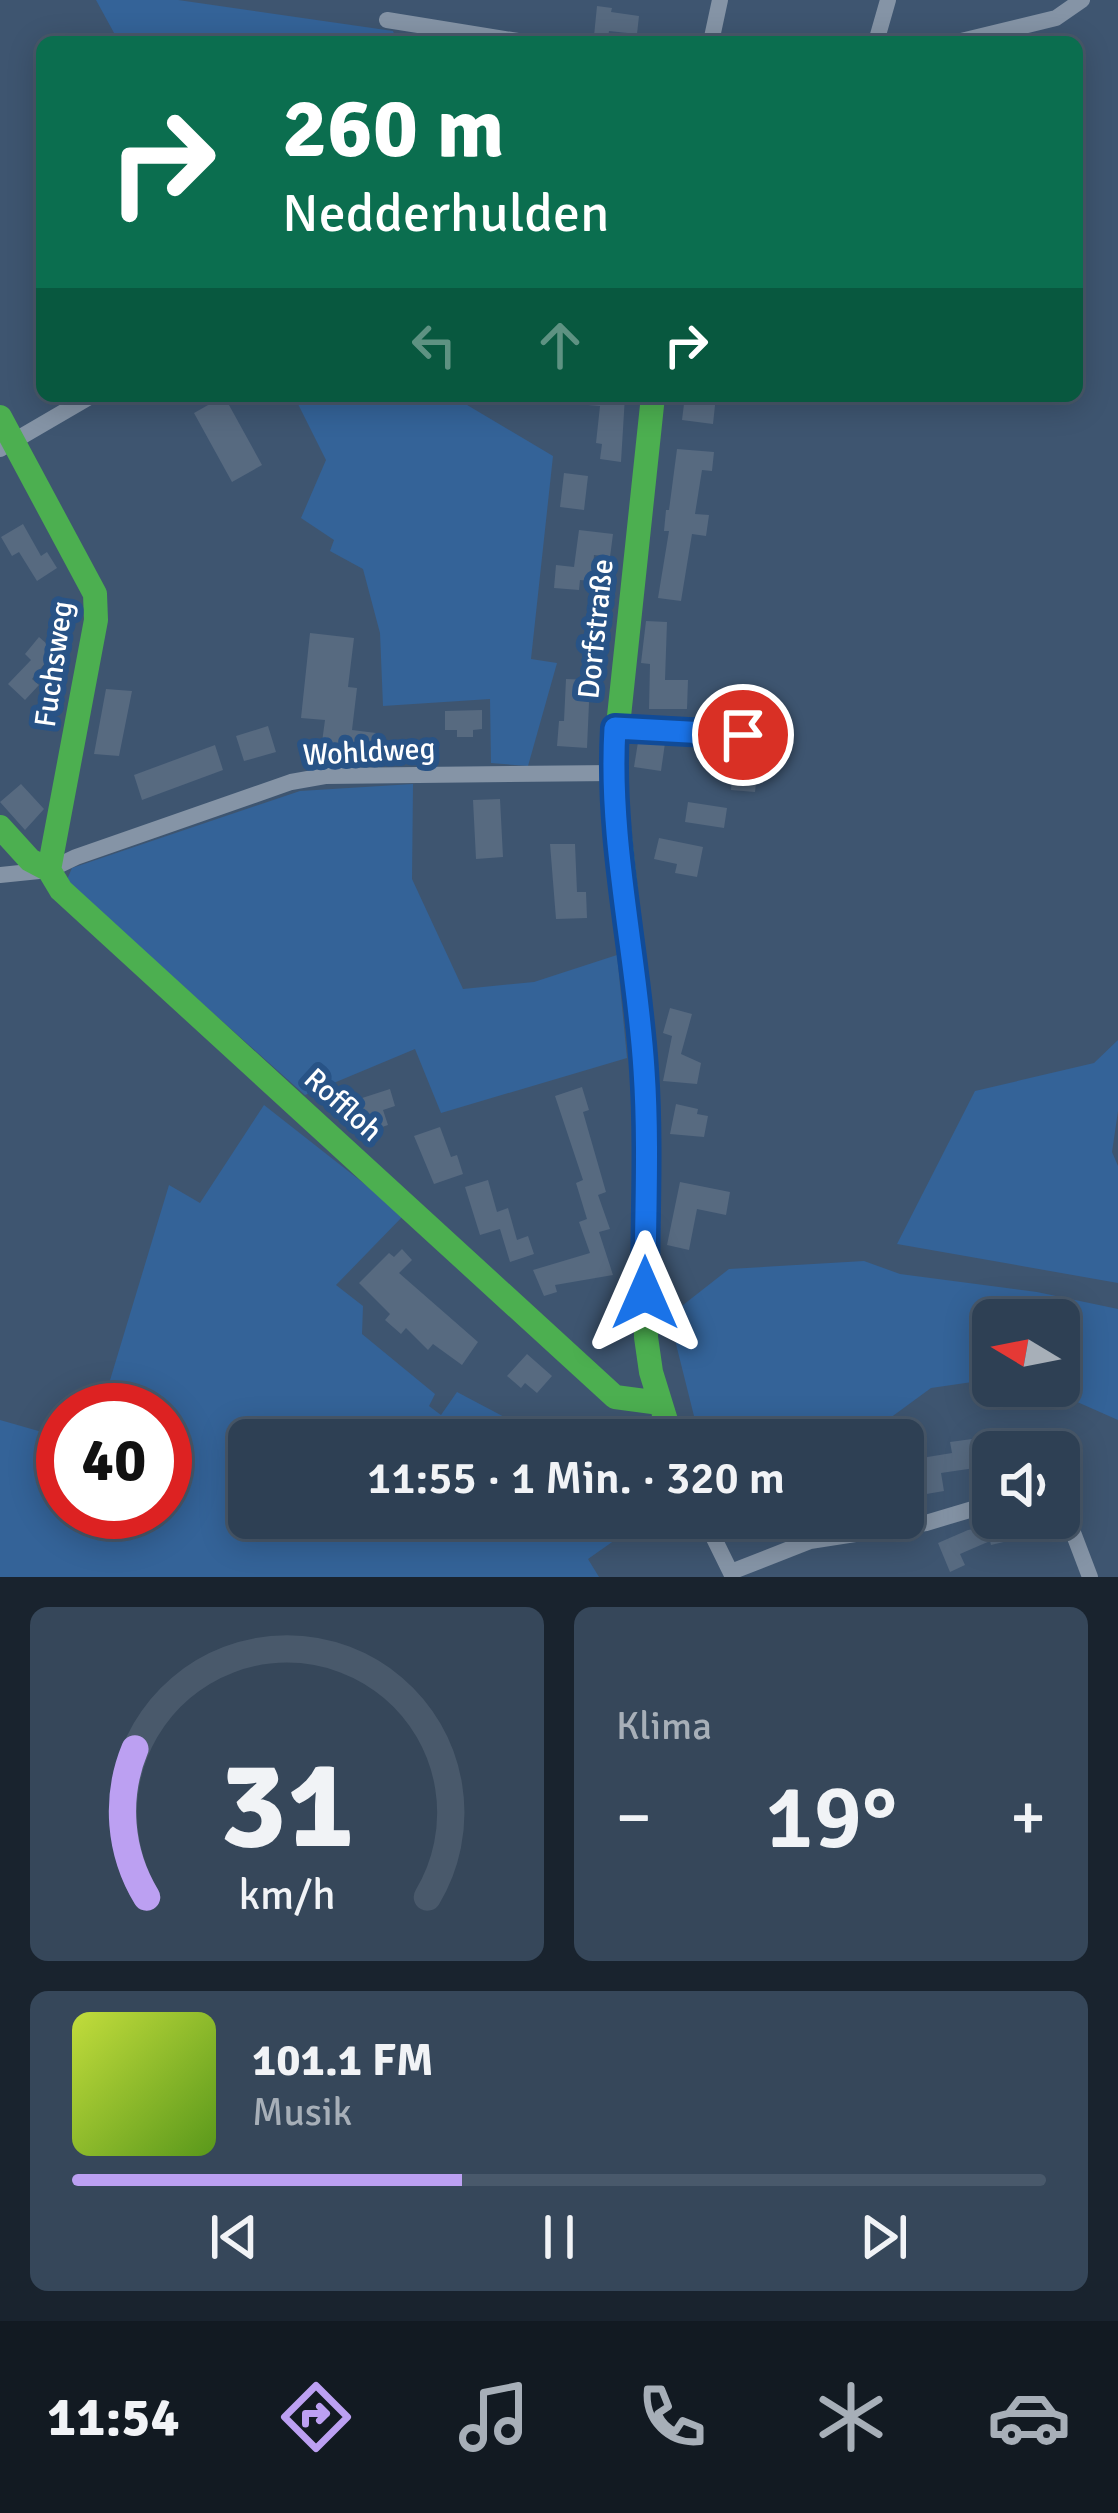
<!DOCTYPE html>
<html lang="de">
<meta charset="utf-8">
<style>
:root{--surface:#2e4054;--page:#36475a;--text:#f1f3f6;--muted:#a7afb8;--line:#49596b;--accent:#bca0f2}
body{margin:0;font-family:Signika,sans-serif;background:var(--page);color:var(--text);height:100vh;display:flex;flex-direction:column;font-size:45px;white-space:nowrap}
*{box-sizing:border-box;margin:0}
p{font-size:39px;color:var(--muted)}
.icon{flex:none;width:66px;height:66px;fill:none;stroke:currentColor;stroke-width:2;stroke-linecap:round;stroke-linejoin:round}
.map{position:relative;height:1577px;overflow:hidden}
.side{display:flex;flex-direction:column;gap:30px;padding:30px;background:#19232e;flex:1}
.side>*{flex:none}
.guide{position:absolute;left:36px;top:36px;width:1047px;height:366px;border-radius:18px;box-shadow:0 6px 30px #0003,0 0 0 3px var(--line);background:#0b6e4f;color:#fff;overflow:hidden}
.needle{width:78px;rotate:280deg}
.buttons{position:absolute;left:972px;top:1299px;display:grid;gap:24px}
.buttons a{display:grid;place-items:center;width:108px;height:108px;border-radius:18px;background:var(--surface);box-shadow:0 6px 30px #0003,0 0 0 3px var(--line);font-size:60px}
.speed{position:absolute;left:36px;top:1383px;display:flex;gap:24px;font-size:60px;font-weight:700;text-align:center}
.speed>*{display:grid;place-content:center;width:156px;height:156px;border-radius:50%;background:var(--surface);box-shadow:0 6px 30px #0003,0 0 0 3px var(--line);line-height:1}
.speed .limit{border:18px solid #d22;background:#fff;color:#111}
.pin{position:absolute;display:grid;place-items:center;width:102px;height:102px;color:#fff;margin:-51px;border:6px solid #fff;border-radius:50%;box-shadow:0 3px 12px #0007}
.me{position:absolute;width:132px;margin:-66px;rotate:0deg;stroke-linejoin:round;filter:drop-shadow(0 0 9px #0008)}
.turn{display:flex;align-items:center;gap:42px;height:252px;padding:0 48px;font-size:54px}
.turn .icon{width:156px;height:156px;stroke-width:2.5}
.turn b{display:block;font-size:84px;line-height:102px}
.lanes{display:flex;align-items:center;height:114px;padding:0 48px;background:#0003;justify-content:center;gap:60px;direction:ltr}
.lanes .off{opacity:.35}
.big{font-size:90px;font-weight:600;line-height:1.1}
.side .widget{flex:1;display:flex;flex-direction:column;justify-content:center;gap:18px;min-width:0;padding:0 42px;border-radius:18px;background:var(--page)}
.side .dial{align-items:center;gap:0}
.dial svg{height:312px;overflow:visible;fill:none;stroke:var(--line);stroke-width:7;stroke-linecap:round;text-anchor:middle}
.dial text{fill:var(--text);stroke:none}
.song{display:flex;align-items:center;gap:36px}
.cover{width:144px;height:144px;border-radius:18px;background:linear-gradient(135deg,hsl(70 70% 55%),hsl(90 70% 35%))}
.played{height:12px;border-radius:6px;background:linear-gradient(90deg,var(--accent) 40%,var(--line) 40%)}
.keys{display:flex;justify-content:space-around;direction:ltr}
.heat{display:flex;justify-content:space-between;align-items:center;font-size:66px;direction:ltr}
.side .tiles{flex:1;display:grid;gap:30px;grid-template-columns:1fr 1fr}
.widget:last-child{grid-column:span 2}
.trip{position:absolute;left:228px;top:1419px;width:696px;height:120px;border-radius:18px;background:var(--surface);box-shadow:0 6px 30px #0003,0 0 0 3px var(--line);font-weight:600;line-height:120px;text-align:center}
.dock{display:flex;height:192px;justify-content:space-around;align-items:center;background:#121a22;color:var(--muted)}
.dock .icon{width:84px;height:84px}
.dock .current{color:var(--accent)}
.dock b{font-size:54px;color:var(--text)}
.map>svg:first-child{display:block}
.green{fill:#346398}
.building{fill:#576a80}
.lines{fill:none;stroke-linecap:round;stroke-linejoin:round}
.street{stroke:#8594a6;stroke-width:16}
.fast{stroke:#4caf50;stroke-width:24}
.route-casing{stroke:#114b97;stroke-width:30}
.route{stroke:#1a73e8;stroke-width:21}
.labels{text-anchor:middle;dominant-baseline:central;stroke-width:12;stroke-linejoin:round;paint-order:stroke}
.street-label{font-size:30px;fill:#fff;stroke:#285386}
</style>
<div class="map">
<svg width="1118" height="1577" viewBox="0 0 1118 1577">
<rect width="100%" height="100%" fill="#3e5570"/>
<path class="green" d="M 96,0 L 178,0 L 393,31 L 397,42 L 119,42 Z
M 294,396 L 452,396 L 553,456 L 531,659 L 557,663 L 528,766 L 491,763 L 490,699 L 383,706 L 380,633 L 363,569 L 330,551 L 334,540 L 301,518 L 326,460 Z
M 413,784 L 412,879 L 463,989 L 534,982 L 617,955 L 627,1058 L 441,1113 L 415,1049 L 305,1095 L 66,882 L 72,868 L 300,791 Z
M 1118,1040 L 1118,1111 L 1112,1152 L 1118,1166 L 1118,1283 L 897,1244 L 975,1091 L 1094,1063 Z
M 264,1105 L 404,1215 L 336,1285 L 363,1306 L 362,1334 L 435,1394 L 429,1406 L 441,1415 L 457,1392 L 548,1440 L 249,1440 L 249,1518 L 602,1518 L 615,1540 L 588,1559 L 599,1577 L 0,1577 L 0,1420 L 63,1438 L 63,1512 L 165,1512 L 165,1410 L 101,1410 L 169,1185 L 200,1203 Z
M 864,1261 L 900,1274 L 1037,1292 L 1118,1309 L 1118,1420 L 1041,1386 L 1059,1386 L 1059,1320 L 993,1320 L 993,1379 L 931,1388 L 860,1440 L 700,1440 L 669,1316 L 729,1269 Z"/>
<path class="building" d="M 597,6 L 612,8 L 611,12 L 639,16 L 637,34 L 609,31 L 608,38 L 594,36 Z
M 224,396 L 262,465 L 232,482 L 194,413 Z
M 576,396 L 625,396 L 621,462 L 600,459 L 602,444 L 596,443 L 600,406 L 576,404 Z
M 685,396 L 716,396 L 713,424 L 682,420 Z
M 677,449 L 714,452 L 712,471 L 702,470 L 695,514 L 709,515 L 706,536 L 692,534 L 681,601 L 658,598 L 669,531 L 664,531 L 666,510 L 669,510 Z
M 564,473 L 588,476 L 584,510 L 560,507 Z
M 23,524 L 41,556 L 47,552 L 57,568 L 37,581 L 19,552 L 12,556 L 1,537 Z
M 579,530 L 613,534 L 610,557 L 594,555 L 592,581 L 580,580 L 579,590 L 554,588 L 556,565 L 574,567 Z
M 646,621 L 667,622 L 665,680 L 688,680 L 687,709 L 649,709 L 650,664 L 641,663 Z
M 310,633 L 354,638 L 348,687 L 357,688 L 352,730 L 376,733 L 373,762 L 320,757 L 325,720 L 301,718 Z
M 39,637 L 55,651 L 32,679 L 39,685 L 25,700 L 8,684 L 31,660 L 25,654 Z
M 566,679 L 590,680 L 587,748 L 557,746 L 559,721 L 564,721 Z
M 106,689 L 132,691 L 119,756 L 94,754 Z
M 482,710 L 482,729 L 473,730 L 473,737 L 457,737 L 457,730 L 445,730 L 445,711 Z
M 268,726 L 276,752 L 244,761 L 236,736 Z
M 638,742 L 665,743 L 661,771 L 634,767 Z
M 215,745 L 223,770 L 142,800 L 134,775 Z
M 708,746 L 724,747 L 724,752 L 775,756 L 773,775 L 757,774 L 755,792 L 731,790 L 733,763 L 708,762 Z
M 21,784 L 44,809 L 25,830 L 0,802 Z
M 500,799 L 503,857 L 476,859 L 473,800 Z
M 688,802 L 727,808 L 724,828 L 685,822 Z
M 659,838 L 703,847 L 697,877 L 675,873 L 677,864 L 654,859 Z
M 550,844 L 575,844 L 577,892 L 586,892 L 587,918 L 556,919 Z
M 670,1008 L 692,1014 L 681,1054 L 701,1063 L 697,1084 L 663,1081 L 672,1036 L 663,1033 Z
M 582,1087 L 589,1110 L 583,1112 L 606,1192 L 598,1195 L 610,1229 L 599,1232 L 613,1275 L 555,1285 L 557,1292 L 544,1296 L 533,1270 L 590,1253 L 579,1222 L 587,1219 L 576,1183 L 583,1180 L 555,1096 Z
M 390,1089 L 395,1106 L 383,1110 L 388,1125 L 370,1131 L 359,1099 Z
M 676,1104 L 698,1109 L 697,1114 L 708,1116 L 704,1137 L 670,1134 Z
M 440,1127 L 451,1157 L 457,1155 L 463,1174 L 434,1184 L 414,1136 Z
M 488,1180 L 497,1212 L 508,1208 L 517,1240 L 528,1236 L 534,1254 L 510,1262 L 500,1229 L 480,1235 L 465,1187 Z
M 680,1182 L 730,1192 L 726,1215 L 697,1209 L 689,1250 L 667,1245 Z
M 402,1249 L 412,1260 L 399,1273 L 478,1342 L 462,1365 L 433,1344 L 428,1350 L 406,1328 L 401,1334 L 385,1320 L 390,1314 L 359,1283 L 389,1253 L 394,1257 Z
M 527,1354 L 552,1376 L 537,1393 L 525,1383 L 521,1388 L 507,1376 Z
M 972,1439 L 975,1468 L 941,1473 L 944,1491 L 903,1498 L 903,1461 L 952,1453 L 950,1442 Z
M 1008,1523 L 1012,1540 L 991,1545 L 990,1541 L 960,1554 L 965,1565 L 950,1572 L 938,1543 L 968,1530 Z"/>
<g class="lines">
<path class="street" d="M 387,20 L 524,42
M 711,42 L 720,0
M 876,42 L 888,0
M 957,42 L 1056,18 L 1082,0
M 0,449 L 91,396
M 615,728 L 743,735
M 0,875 L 49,870 L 76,857 L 291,782 L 325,776 L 613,773
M 704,1518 L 733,1577
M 1057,1518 L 1074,1535 L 1090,1577
M 731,1572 L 810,1541 L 926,1523 L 993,1503"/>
<path class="fast" d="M 653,396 L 613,773 L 645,1069 L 646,1337 L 651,1372 L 672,1440
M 0,417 L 95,594 L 96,620 L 49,870
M 0,827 L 30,860 L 49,870 L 61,890 L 615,1397 L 660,1403"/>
</g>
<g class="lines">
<g class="route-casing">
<path id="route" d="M 645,1293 C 645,1219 649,1143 644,1070 C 637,955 608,843 615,728 L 743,735"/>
</g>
<use href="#route" class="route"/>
</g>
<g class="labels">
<g class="street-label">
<text transform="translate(596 629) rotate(-84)">Dorfstraße</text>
<text transform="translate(54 664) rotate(-82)">Fuchsweg</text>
<text transform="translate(369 752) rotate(-3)">Wohldweg</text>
<text transform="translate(343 1105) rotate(42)">Roffloh</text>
</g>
</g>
</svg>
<div class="buttons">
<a><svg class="needle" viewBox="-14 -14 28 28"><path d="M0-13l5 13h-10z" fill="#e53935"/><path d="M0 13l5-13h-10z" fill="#a7afb8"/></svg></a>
<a><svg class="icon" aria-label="sound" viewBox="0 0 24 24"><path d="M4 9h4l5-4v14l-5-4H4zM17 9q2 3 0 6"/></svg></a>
</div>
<div class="speed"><div class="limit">40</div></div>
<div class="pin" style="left:743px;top:735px;background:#d93025"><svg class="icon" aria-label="arrive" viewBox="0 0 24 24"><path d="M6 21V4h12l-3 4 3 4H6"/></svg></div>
<svg class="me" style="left:645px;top:1293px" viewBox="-20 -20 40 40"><path d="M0-17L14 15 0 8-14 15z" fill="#1a73e8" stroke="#fff" stroke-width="4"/></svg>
<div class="trip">11:55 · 1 Min. · 320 m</div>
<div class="guide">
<div class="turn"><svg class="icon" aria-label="right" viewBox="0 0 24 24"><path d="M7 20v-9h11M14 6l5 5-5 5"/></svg><div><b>260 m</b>Nedderhulden</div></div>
<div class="lanes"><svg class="icon off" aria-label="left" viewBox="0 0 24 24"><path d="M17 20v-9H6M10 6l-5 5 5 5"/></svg><svg class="icon off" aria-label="ahead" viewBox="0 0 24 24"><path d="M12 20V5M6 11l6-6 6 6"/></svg><svg class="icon" aria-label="right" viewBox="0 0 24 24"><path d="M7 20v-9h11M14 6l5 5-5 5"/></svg></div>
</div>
</div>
<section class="side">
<div class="tiles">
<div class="widget dial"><svg viewBox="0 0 100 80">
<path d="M14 69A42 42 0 1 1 86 69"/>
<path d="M14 69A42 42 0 0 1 11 31" stroke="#bca0f2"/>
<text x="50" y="56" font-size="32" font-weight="700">31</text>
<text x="50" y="72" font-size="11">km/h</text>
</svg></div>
<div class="widget"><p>Klima</p>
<div class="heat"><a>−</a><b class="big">19°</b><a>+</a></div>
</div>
<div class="widget">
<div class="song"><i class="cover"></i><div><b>101.1 FM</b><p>Musik</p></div></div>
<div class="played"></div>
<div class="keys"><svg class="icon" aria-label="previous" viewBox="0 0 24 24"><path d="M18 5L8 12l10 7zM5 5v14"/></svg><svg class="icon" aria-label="pause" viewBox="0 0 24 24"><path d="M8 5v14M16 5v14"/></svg><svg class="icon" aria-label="next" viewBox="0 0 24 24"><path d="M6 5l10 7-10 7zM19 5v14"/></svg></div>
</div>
</div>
</section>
<nav class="dock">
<b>11:54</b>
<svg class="icon current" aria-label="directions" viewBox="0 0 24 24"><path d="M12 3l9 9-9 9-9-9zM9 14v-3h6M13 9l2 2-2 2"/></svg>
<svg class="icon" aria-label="music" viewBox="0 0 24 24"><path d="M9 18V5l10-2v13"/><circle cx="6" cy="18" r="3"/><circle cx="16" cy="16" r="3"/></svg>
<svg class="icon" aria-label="phone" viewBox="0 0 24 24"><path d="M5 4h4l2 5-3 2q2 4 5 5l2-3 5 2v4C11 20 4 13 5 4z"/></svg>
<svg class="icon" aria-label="climate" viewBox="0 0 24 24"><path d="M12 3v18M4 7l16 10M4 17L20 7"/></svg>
<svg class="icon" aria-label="car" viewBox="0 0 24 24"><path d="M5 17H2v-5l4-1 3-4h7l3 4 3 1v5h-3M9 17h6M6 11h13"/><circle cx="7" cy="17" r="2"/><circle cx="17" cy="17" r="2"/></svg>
</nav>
